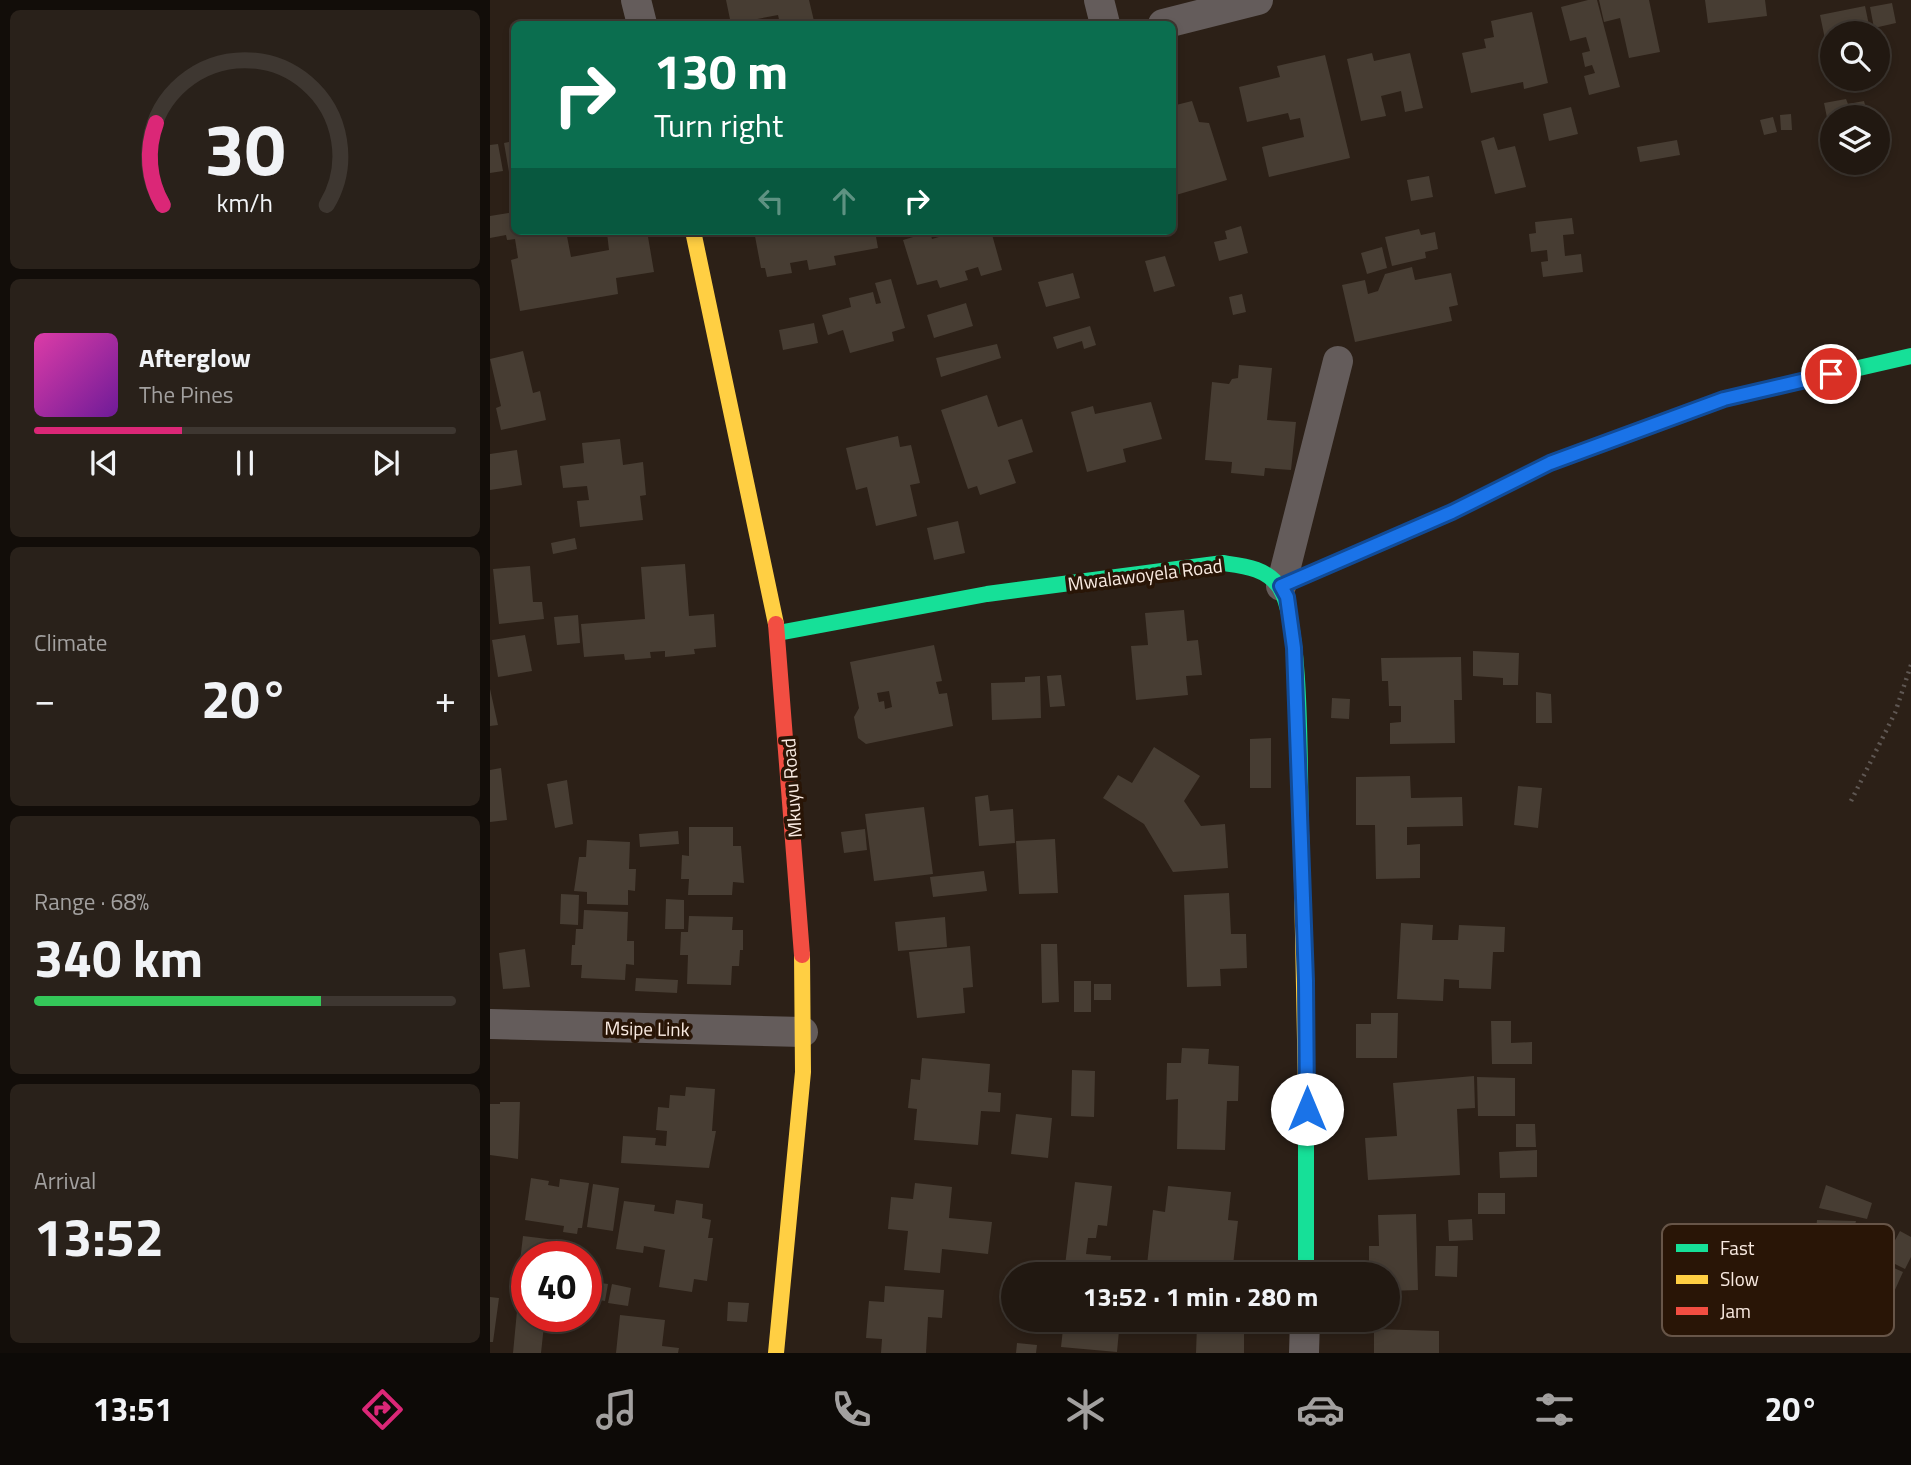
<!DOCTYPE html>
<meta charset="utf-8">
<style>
:root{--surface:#211811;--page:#29211a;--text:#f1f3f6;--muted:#a2a09f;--line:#3e3731;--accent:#db2777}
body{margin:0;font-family:"Titillium Web",sans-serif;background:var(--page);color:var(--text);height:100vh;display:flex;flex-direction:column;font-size:26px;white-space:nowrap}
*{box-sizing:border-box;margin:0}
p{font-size:23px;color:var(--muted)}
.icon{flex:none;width:38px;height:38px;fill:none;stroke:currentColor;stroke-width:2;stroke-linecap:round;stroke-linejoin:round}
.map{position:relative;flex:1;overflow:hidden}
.panel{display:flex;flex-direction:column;gap:10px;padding:10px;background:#120d09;width:490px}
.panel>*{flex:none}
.hud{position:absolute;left:21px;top:21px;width:665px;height:214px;border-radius:10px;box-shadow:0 4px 10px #0003,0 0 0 2px var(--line);background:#0b6e4f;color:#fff;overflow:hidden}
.fabs{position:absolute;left:1330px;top:21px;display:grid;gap:14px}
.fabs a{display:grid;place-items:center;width:70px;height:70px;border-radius:50%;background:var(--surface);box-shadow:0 4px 10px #0003,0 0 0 2px var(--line);font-size:35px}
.speed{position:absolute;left:21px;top:1241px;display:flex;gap:14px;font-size:35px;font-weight:700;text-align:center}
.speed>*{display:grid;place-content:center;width:91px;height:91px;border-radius:50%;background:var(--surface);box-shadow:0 4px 10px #0003,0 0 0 2px var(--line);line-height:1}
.speed .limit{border:10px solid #d22;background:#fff;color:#111}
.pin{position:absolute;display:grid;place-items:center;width:60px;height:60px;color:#fff;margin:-30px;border:4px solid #fff;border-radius:50%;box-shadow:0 2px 7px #0007}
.me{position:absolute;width:77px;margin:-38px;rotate:0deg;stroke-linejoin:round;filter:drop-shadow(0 0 5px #0008)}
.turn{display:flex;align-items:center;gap:24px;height:147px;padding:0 28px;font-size:32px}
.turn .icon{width:91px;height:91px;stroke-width:2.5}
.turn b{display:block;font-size:49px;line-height:60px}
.lanes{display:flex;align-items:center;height:66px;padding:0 28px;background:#0003;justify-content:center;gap:35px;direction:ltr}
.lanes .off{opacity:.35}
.big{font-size:52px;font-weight:700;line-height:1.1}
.panel .widget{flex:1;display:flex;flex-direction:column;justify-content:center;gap:10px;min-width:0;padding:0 24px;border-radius:10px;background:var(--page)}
.panel .dial{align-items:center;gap:0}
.dial svg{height:182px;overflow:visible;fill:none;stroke:var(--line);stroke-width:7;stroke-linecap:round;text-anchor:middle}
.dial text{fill:var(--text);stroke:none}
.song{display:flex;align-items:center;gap:21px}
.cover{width:84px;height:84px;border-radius:10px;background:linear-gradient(135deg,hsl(320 70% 55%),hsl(280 70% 35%))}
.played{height:7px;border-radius:4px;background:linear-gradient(90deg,var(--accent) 35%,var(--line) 35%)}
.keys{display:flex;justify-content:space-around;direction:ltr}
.heat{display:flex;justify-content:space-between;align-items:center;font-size:38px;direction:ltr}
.charge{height:10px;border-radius:5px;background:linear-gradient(90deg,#34c759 68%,var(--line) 0)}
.trip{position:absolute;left:511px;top:1262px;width:399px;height:70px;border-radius:35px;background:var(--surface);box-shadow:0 4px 10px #0003,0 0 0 2px var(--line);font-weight:700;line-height:70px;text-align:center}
.dock{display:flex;height:112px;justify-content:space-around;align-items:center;background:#0d0a07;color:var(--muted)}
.dock .icon{width:49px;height:49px}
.dock .selected{color:var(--accent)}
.dock b{font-size:32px;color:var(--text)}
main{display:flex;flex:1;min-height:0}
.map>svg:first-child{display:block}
.building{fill:#473d33;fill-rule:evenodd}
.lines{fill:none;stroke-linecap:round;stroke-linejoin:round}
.path{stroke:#5f5753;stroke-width:4.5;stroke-dasharray:2 5;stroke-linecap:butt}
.street{stroke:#645c5b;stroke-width:30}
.fast{stroke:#16e098;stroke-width:16}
.slow{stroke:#ffcf43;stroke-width:16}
.jam{stroke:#f24e42;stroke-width:16}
.route-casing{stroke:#114b97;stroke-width:18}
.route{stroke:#1a73e8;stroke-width:12}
.labels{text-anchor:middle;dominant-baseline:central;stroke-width:7;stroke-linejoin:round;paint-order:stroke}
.street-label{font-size:19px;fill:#f9eae1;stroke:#291506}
.key{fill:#291506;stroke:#675548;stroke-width:2}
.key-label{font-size:19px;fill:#f9eae1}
</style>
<main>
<section class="panel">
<div class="widget dial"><svg viewBox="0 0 100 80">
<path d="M14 69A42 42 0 1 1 86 69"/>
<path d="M14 69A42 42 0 0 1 11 33" stroke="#db2777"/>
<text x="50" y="56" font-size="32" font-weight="700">30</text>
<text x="50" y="72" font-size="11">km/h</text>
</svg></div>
<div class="widget">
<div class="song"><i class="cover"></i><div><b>Afterglow</b><p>The Pines</p></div></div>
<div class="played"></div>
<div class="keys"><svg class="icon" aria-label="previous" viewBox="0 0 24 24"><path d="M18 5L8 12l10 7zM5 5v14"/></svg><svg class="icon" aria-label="pause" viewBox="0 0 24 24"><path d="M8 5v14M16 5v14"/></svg><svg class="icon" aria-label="next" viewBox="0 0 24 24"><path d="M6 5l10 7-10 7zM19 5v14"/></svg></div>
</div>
<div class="widget"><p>Climate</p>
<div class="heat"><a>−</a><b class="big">20°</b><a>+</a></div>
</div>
<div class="widget"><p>Range · 68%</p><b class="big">340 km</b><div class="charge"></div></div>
<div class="widget"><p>Arrival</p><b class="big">13:52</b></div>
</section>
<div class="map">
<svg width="1421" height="1353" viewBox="0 0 1421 1353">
<rect width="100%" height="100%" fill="#2c2017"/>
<path class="building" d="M 236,0 L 319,0 L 324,21 L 290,24 L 288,15 L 241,24 Z
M 1098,0 L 1107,0 L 1130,87 L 1099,95 L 1094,76 L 1105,73 L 1102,65 L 1095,67 L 1092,53 L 1100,51 L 1096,37 L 1080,41 L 1071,7 Z
M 1109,0 L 1159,0 L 1170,52 L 1139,58 L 1130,18 L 1114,22 Z
M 1215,0 L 1275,0 L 1277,16 L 1218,23 Z
M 1402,3 L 1406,23 L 1384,28 L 1380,7 Z
M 1375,6 L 1380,30 L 1342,33 L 1342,38 L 1335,39 L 1330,15 Z
M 1042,12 L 1058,83 L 1034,89 L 1033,82 L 981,93 L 972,53 L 996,48 L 994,39 L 1004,37 L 1001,21 Z
M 882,53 L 884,61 L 920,53 L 933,108 L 915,112 L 911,91 L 891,96 L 896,116 L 871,121 L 857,59 Z
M 835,55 L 860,158 L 779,177 L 772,147 L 814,137 L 810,118 L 800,120 L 798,113 L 757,122 L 749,87 L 790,77 L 787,66 Z
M 1356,99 L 1358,104 L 1374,101 L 1378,117 L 1342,117 L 1341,137 L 1334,103 Z
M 702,101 L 709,122 L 719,123 L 737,180 L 686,195 L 682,186 L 682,106 Z
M 1081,107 L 1088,134 L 1059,141 L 1053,114 Z
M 1301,114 L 1302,130 L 1291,130 L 1290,115 Z
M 1283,117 L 1287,132 L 1274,135 L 1270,120 Z
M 1004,137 L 1008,150 L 1025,146 L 1036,187 L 1005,194 L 991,141 Z
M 1187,140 L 1190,155 L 1150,162 L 1147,147 Z
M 24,141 L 24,171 L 19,172 L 14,143 Z
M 8,144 L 13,171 L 0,173 L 0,145 Z
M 939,176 L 943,197 L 921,201 L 917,180 Z
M 24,212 L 24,231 L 76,231 L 81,257 L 119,250 L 117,233 L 157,231 L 164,272 L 126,278 L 128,294 L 30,311 L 21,260 L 28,258 L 25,239 L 17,240 L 16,235 L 0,238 L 0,216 Z
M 1082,218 L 1084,234 L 1073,235 L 1075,256 L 1091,254 L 1093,272 L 1053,277 L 1051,262 L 1058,261 L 1057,250 L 1041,252 L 1039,234 L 1046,233 L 1045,222 Z
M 751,226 L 758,253 L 729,261 L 724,242 L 737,239 L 735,231 Z
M 929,229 L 931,235 L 945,232 L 948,249 L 935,252 L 936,258 L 902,266 L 895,237 Z
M 264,231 L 385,231 L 388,248 L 344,256 L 346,265 L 319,270 L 317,260 L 300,263 L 302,273 L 277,277 L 275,268 L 271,268 Z
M 469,231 L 501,231 L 512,270 L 491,276 L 488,267 L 475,271 L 478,280 L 450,288 L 447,280 L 427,285 L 413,240 L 440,232 L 442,239 Z
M 892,247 L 897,268 L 877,274 L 871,253 Z
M 675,256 L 685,286 L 664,292 L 655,261 Z
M 922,267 L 925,280 L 961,273 L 968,305 L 959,307 L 962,321 L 865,342 L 852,285 L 875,280 L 878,294 L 888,291 L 895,274 Z
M 583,273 L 590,298 L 556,307 L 548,282 Z
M 401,279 L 415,328 L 402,332 L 404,341 L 360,353 L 353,330 L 338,335 L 332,315 L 361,307 L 359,298 L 383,292 L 386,304 L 391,303 L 385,283 Z
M 752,294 L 756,312 L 743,315 L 739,297 Z
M 476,303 L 483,326 L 444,338 L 437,315 Z
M 324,323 L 328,343 L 293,350 L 289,330 Z
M 600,326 L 606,345 L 594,349 L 592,341 L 567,349 L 563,337 Z
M 507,344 L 511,358 L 451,377 L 446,358 Z
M 33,351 L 43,393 L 50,391 L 56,420 L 11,430 L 6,408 L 11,406 L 0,359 Z
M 749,365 L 782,368 L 777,420 L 806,422 L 801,470 L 775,468 L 774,476 L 741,473 L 742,462 L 715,460 L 722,382 L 739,384 L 742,379 L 748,378 Z
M 497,395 L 508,427 L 532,419 L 543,452 L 518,460 L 526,483 L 490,495 L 487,486 L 478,489 L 451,410 Z
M 661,402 L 672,439 L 633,449 L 636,462 L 597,472 L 581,412 L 603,406 L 605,414 Z
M 408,436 L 410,447 L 421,445 L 430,483 L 420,485 L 427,516 L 386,526 L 377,487 L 366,490 L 356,448 Z
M 130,439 L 133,465 L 153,462 L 156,495 L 150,496 L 153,520 L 90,527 L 87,501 L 99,500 L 97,486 L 73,488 L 70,466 L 94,463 L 92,443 Z
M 27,450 L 32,485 L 0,490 L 0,454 Z
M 468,521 L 475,553 L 444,560 L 437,528 Z
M 85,538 L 87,549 L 63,554 L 61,543 Z
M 195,564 L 199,616 L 224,614 L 226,647 L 204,649 L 205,654 L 175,657 L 175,651 L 160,652 L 161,658 L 135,660 L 134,654 L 94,657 L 91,624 L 155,619 L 151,567 Z
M 40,566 L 43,602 L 52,602 L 54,619 L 9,624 L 3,569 Z
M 694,610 L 697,641 L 708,640 L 712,675 L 696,676 L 698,695 L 646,700 L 641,646 L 658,645 L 655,613 Z
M 88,615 L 90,643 L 67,645 L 64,617 Z
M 35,635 L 42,671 L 8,677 L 2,640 Z
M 444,645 L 452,681 L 446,682 L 449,694 L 457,693 L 463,726 L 376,744 L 368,738 L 364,717 L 369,708 L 360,662 ZM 399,691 L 402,707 L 395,709 L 394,701 L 389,702 L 387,693 Z
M 983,651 L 1029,653 L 1028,685 L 1013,685 L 1013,678 L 983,676 Z
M 971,657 L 972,700 L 964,700 L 965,743 L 900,744 L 900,723 L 911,722 L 911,706 L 899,706 L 898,681 L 892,681 L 891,658 Z
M 571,675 L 575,706 L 560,707 L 557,676 Z
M 550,676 L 551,718 L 502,720 L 501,683 L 535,682 L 535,677 Z
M 0,689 L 8,725 L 0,726 Z
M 1046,692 L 1061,694 L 1062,723 L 1046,723 Z
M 842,698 L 860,699 L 859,719 L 841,718 Z
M 781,738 L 781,788 L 760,788 L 760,739 Z
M 664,747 L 710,776 L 694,801 L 711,826 L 735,824 L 738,868 L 683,872 L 654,824 L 613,798 L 628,775 L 642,783 Z
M 11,768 L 17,820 L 0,822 L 0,770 Z
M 920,776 L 921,798 L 972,797 L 973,826 L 917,827 L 917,845 L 930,844 L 930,878 L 886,879 L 885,825 L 866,825 L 866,777 Z
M 77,780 L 83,824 L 65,828 L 57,784 Z
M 1028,786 L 1052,788 L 1048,828 L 1024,825 Z
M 498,795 L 500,811 L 523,809 L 525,843 L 489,846 L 485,797 Z
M 434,807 L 443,874 L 384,881 L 375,814 Z
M 199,827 L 243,827 L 243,846 L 251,846 L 254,883 L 243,882 L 242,895 L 198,895 L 199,879 L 191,879 L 192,855 L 199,856 Z
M 375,829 L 377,850 L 354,853 L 351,832 Z
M 188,831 L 189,844 L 150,847 L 149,834 Z
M 565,839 L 568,893 L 529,894 L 526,841 Z
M 97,840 L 140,842 L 139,869 L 146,869 L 145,891 L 138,890 L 138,905 L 97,904 L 97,892 L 84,891 L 89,857 L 96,857 Z
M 494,871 L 497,891 L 443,897 L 440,877 Z
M 739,893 L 741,934 L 756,934 L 757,968 L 730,969 L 731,986 L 697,987 L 694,895 Z
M 71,894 L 89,895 L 88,925 L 70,924 Z
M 176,899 L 194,900 L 194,929 L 175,929 Z
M 94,910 L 138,912 L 137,941 L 144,941 L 144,965 L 136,964 L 135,980 L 91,978 L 92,965 L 81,965 L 82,945 L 85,945 L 86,929 L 93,929 Z
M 199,916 L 243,917 L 242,930 L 253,930 L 253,950 L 250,950 L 249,966 L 242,966 L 241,985 L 197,984 L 198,955 L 190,955 L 191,932 L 198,932 Z
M 455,917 L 457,947 L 408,951 L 405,922 Z
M 911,923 L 943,925 L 942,940 L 968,940 L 969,925 L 1015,927 L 1014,952 L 1003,952 L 1001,989 L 969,988 L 969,980 L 954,979 L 953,1001 L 907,999 Z
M 551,944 L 567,944 L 569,1002 L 552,1003 Z
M 480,946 L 483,987 L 473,988 L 475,1013 L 427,1018 L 419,952 Z
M 35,949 L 40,987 L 13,989 L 9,953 Z
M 146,978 L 188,980 L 187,993 L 145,991 Z
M 584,981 L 601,981 L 601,1012 L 584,1012 Z
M 604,984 L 621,984 L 621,1000 L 604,1000 Z
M 881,1013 L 908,1013 L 907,1058 L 866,1058 L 866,1024 L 881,1024 Z
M 1001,1021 L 1021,1021 L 1021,1043 L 1042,1042 L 1042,1064 L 1002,1064 Z
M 692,1048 L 719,1049 L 718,1064 L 749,1066 L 748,1101 L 737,1101 L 735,1150 L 687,1149 L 688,1099 L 676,1100 L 677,1063 L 691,1063 Z
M 432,1058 L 500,1064 L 498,1092 L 511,1093 L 510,1112 L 491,1111 L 488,1145 L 424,1140 L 427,1109 L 418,1108 L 421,1079 L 430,1080 Z
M 582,1070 L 605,1071 L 604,1117 L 581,1116 Z
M 984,1076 L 985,1108 L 967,1109 L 970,1175 L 878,1180 L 875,1138 L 907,1136 L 903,1083 Z
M 987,1077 L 1025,1078 L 1025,1116 L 988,1116 Z
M 196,1087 L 225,1089 L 222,1131 L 226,1131 L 219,1168 L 131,1163 L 133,1136 L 166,1138 L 165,1145 L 176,1146 L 177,1131 L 166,1130 L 168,1107 L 179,1108 L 180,1095 L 195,1096 Z
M 10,1102 L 30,1102 L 28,1159 L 0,1155 L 0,1104 L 10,1104 Z
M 526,1114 L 562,1118 L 558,1158 L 521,1154 Z
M 1026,1124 L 1045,1124 L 1046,1147 L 1026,1147 Z
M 1047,1150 L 1047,1177 L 1010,1178 L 1009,1152 Z
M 41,1178 L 59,1181 L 58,1185 L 69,1187 L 70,1179 L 99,1183 L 92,1228 L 88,1228 L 87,1234 L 73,1232 L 74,1226 L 35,1220 Z
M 585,1182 L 622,1186 L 617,1226 L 608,1225 L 606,1238 L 598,1238 L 596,1254 L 621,1256 L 619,1274 L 574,1274 Z
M 425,1183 L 462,1187 L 459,1218 L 502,1222 L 498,1254 L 452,1249 L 450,1273 L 414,1270 L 418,1231 L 398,1229 L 401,1197 L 423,1199 Z
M 103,1184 L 129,1188 L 123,1231 L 97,1227 Z
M 1336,1185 L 1382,1203 L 1377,1219 L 1329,1208 Z
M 678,1186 L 741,1192 L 738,1220 L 748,1221 L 742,1274 L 656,1274 L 663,1210 L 675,1212 Z
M 988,1193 L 1015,1193 L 1015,1214 L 988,1214 Z
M 186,1200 L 213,1204 L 212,1218 L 221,1220 L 218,1238 L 223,1238 L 217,1281 L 204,1279 L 202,1292 L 169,1287 L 175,1250 L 154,1246 L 153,1253 L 126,1249 L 134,1201 L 165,1205 L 164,1211 L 184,1214 Z
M 926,1214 L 928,1290 L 898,1291 L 898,1274 L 879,1274 L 879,1246 L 889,1246 L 888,1215 Z
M 982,1219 L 983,1240 L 959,1241 L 958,1220 Z
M 1327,1220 L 1366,1221 L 1355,1266 L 1323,1260 Z
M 1410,1231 L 1421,1237 L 1421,1257 L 1415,1269 L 1395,1259 Z
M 33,1236 L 66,1240 L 64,1256 L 37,1256 L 37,1270 L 29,1270 Z
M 946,1246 L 968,1246 L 967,1277 L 945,1276 Z
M 1404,1268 L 1413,1272 L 1404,1292 L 1394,1286 Z
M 96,1281 L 118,1284 L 115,1301 L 96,1298 Z
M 122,1284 L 141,1288 L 138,1306 L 118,1303 Z
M 395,1286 L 454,1290 L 452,1318 L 438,1317 L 436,1353 L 391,1353 L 392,1339 L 376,1338 L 379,1301 L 394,1302 Z
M 0,1297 L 9,1298 L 3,1342 L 0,1342 Z
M 238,1302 L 259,1303 L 257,1322 L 237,1321 Z
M 27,1311 L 37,1312 L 37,1316 L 55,1316 L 51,1353 L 23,1353 Z
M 130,1315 L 175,1320 L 172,1346 L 189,1348 L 188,1353 L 126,1353 Z
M 580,1320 L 630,1320 L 627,1352 L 571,1347 L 573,1329 L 579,1330 Z
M 707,1325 L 754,1326 L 754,1353 L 706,1353 Z
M 884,1329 L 949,1331 L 949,1353 L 884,1353 Z
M 527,1343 L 547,1345 L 546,1353 L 526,1353 Z"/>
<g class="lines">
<path class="path" d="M 1361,801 L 1405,713 L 1421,665"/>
<path class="street" d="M 146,0 L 152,24
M 609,0 L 615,24
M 673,24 L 768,0
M 791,586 L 848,361
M 0,1024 L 313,1032
M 814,1353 L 815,1320"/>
<path class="fast" d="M 791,586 L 962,512 L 1060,463 L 1234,399 L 1421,356
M 288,633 L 497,594 L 733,563 C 754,566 777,568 790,588 C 813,626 809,780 811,831
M 816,1092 L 816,1274"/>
<path class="slow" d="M 203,231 L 286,624
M 811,831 L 816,1092
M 286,1353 L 313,1072 L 312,955"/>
<path class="jam" d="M 286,624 L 312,955"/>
</g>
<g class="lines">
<g class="route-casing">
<path id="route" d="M 817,1109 L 816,981 L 804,648 L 797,597 L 791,586 L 962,512 L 1060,463 L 1234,399 L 1341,374"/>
</g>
<use href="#route" class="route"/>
</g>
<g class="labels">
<g class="street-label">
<text transform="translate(655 574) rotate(-7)">Mwalawoyela Road</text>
<text transform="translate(301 788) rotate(-94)">Mkuyu Road</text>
<text transform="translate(157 1028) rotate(1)">Msipe Link</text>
</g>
</g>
<rect x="1172" y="1224" width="232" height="112" rx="10" class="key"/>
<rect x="1186" y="1244" width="32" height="8" fill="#16e098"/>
<rect x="1186" y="1275" width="32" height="9" fill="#ffcf43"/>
<rect x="1186" y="1307" width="32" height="8" fill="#f24e42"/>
<g class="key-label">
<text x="1230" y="1255">Fast</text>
<text x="1230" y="1286">Slow</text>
<text x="1230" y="1318">Jam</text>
</g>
</svg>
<div class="fabs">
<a><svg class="icon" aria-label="search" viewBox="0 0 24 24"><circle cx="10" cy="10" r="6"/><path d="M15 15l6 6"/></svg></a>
<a><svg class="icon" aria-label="layers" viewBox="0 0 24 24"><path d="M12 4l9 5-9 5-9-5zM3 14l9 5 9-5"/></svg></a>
</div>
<div class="speed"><div class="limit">40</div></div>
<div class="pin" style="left:1341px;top:374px;background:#d93025"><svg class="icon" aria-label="arrive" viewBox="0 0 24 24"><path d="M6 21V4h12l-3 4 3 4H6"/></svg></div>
<svg class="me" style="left:817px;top:1109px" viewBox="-20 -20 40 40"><circle r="19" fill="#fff"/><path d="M0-13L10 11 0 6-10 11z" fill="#1a73e8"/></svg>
<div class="trip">13:52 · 1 min · 280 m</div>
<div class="hud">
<div class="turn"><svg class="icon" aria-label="right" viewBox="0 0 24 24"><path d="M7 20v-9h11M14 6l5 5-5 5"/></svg><div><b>130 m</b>Turn right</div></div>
<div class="lanes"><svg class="icon off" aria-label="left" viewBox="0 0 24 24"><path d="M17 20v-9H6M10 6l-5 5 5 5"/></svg><svg class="icon off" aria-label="ahead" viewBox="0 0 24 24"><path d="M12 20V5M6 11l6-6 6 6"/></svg><svg class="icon" aria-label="right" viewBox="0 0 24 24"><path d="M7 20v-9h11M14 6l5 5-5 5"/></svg></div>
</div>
</div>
</main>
<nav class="dock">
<b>13:51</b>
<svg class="icon selected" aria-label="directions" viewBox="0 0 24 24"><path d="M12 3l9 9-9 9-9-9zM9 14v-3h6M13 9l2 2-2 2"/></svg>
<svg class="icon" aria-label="music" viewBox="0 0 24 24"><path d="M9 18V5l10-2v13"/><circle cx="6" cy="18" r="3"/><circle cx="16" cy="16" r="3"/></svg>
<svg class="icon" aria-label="phone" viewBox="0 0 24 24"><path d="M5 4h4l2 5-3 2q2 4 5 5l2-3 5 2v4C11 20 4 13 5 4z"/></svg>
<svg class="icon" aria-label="climate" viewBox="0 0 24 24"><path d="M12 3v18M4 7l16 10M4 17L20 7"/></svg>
<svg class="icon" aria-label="car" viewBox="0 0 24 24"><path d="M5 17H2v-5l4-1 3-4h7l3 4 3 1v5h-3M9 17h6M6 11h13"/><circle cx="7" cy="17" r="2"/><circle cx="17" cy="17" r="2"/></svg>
<svg class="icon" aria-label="filters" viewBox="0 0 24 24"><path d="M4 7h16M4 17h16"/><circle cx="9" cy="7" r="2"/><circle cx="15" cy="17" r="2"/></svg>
<b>20°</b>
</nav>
